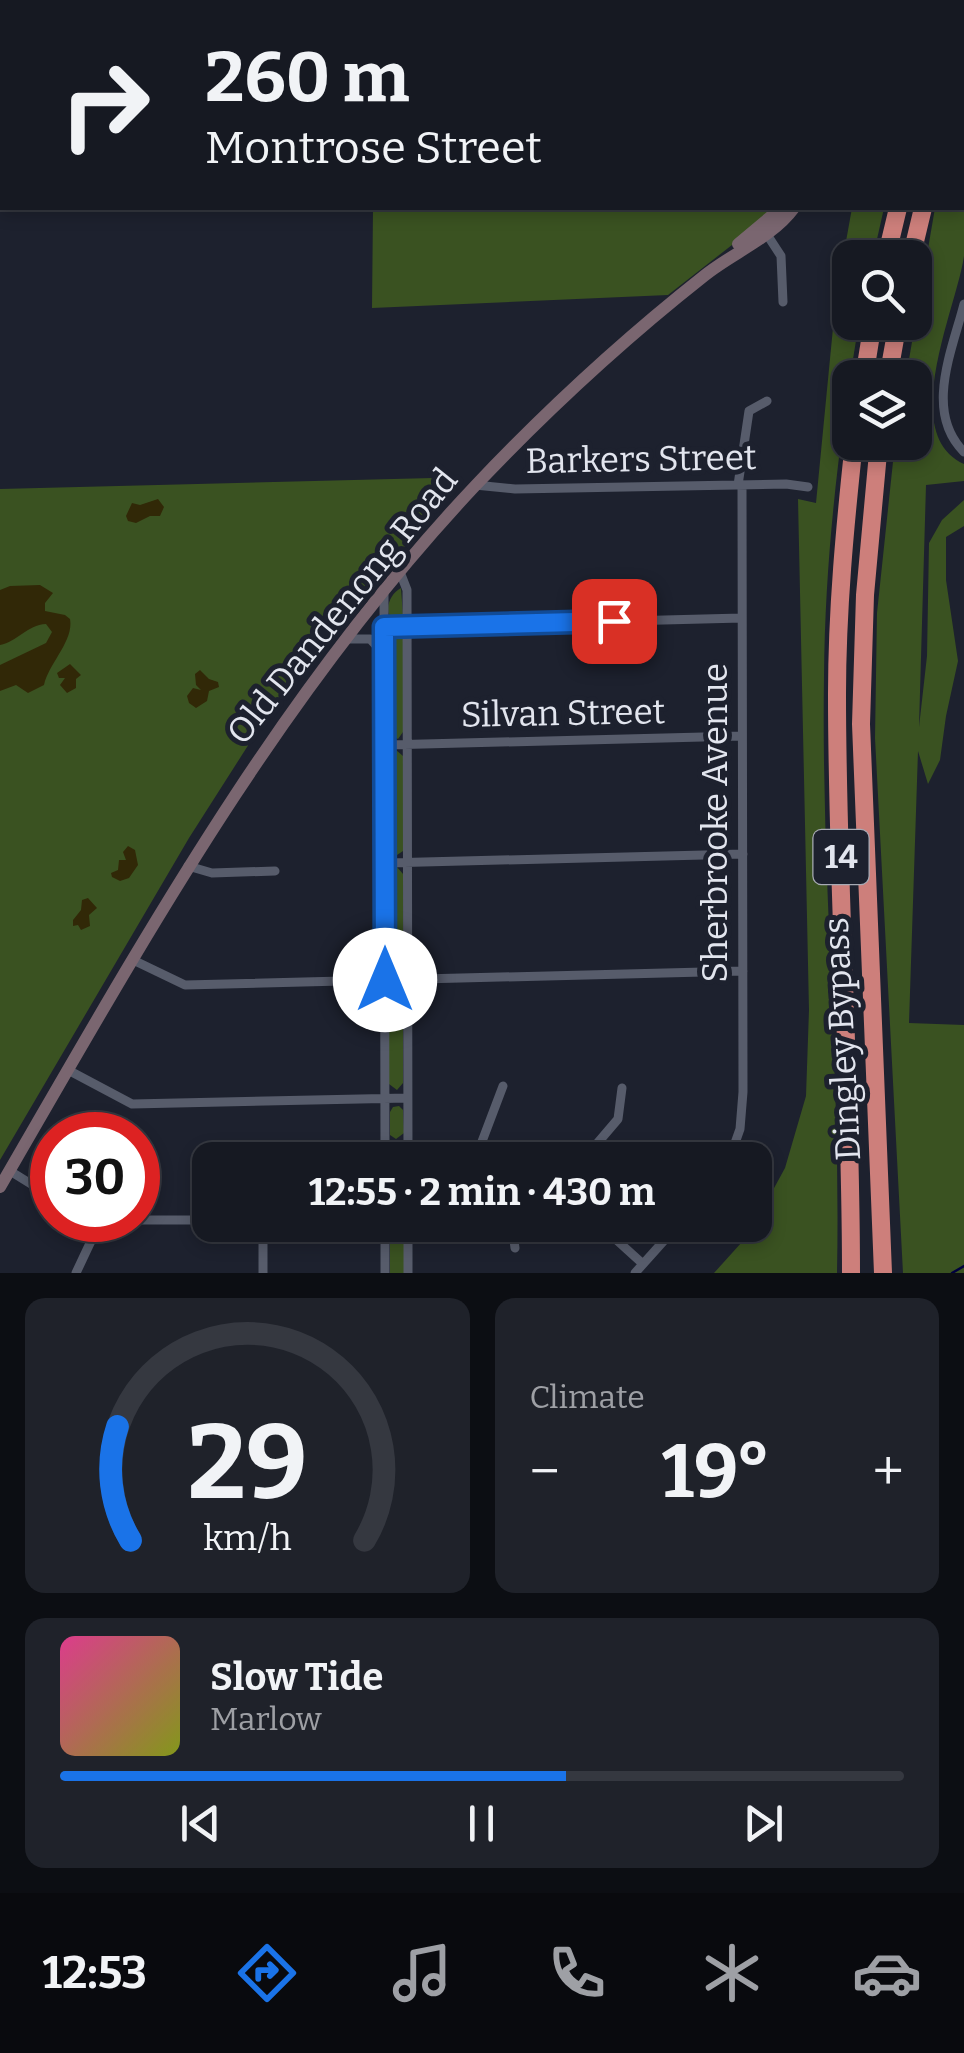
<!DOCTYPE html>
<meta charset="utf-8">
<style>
:root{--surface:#161922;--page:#1f222a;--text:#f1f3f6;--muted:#9ea0a5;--line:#353840;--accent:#1a73e8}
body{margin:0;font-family:Bitter,serif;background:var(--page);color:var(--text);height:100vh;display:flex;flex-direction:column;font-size:38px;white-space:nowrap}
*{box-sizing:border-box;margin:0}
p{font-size:32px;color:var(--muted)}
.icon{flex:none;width:55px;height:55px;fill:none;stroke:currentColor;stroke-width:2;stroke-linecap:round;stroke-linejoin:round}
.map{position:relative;height:1273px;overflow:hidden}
.panel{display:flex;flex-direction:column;gap:25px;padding:25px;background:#0c0e13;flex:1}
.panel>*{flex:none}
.top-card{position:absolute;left:0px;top:0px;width:965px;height:210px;box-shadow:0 5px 15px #0003,0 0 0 2px var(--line);background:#161922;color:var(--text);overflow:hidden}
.tools{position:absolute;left:832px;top:240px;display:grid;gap:20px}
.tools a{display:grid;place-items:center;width:100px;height:100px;border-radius:20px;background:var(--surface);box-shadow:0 5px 15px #0003,0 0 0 2px var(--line);font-size:50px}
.speed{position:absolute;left:30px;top:1112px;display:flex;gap:20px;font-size:50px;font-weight:700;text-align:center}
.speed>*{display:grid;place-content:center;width:130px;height:130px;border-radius:50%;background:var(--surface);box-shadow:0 5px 15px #0003,0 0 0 2px var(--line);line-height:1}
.speed .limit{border:15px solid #d22;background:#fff;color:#111}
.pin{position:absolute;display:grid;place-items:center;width:85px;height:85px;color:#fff;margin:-42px;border-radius:20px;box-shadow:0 5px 15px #0006}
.me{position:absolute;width:110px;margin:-55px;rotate:0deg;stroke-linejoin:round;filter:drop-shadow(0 0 8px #0008)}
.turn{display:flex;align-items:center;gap:35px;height:210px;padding:0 40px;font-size:45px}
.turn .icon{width:130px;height:130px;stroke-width:2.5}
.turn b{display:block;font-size:70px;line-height:85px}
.big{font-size:75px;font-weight:700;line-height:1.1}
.panel .widget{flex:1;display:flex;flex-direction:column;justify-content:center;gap:15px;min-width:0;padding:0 35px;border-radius:20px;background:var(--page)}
.panel .dial{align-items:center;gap:0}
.dial svg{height:260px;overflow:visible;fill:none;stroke:var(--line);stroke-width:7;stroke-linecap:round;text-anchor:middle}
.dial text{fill:var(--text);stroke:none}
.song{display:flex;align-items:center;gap:30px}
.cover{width:120px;height:120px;border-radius:15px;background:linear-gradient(135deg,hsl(330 70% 55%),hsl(70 70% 35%))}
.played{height:10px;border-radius:5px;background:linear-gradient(90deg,var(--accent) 60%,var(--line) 60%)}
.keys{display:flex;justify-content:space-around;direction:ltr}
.heat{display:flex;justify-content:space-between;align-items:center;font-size:55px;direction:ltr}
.panel .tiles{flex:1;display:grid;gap:25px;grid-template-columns:1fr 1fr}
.widget:last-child{grid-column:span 2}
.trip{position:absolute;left:192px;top:1142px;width:580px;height:100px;border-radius:20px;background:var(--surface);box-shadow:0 5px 15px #0003,0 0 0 2px var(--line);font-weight:700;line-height:100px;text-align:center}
.tab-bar{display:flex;height:160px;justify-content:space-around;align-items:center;background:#090a0e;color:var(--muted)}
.tab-bar .icon{width:70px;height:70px}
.tab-bar .current{color:var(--accent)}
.tab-bar b{font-size:45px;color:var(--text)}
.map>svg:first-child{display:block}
.green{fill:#3a5221}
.sand{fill:#312807}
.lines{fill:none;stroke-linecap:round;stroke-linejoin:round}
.stream{stroke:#00003e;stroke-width:2.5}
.street{stroke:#575c6b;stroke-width:9}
.secondary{stroke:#7a6670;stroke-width:12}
.highway{stroke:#cd7f7b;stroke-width:18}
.route-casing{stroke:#114b97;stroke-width:25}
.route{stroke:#1a73e8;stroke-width:18}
.labels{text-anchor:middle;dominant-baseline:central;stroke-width:10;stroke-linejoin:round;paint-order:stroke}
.shield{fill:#1d212e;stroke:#a7aab4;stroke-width:2.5}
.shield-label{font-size:32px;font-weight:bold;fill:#e2e5ee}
.street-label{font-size:35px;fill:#e2e5ee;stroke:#1d212e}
</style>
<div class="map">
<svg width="964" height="1273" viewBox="0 0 964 1273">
<rect width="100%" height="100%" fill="#1d212e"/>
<path class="green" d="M 964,148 C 964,183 964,221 964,256 C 957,307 897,434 964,464 L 964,481 L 926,485 L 919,727 L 927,656 L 929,543 L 942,520 L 964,500 L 964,526 L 946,537 L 946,580 L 958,661 L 946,716 L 940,760 L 928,784 L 918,751 L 909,1023 L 964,1025 L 964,1273 L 903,1273 L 875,738 L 877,613 L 895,443 L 915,442 L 915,378 L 906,377 L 935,208 L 962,208 Z
M 373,208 L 778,208 L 778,209 L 668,295 L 372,308 Z
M 852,208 L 884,208 L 873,257 L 850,258 L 850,322 L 859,323 C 839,439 825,557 824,676 C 821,875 841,1074 837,1273 L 714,1273 L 751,1232 L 742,1225 L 755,1225 L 755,1194 L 767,1201 L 785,1168 L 806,1096 L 809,1010 L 798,499 L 816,503 L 836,297 Z
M 433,478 L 453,491 L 359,602 L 263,722 L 189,838 L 0,1160 L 0,489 Z
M 401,588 L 403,616 L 394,622 C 383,612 389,594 401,588 Z
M 397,632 L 403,637 L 403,732 L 398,739 L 389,734 L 389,640 L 390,634 Z
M 396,750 L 403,756 L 403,851 L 394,857 L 389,851 L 389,756 Z
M 397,867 L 403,874 L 403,968 L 395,975 L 389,969 L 389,872 Z
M 393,986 L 401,986 L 403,992 L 403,1083 L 397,1090 L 389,1084 L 389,991 Z
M 399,1106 L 403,1110 L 404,1133 L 396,1139 L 390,1135 L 390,1112 L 393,1107 Z
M 393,1225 L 401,1225 L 404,1229 L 404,1273 L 390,1273 L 390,1230 Z"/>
<path class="sand" d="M 158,499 L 164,507 L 160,516 L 150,516 L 136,523 L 128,521 L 126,516 L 132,503 L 140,505 Z
M 40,585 L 53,593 L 45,603 L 45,611 L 65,615 L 70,619 C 74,641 49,663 44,685 L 28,693 L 16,685 L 0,691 L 0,665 L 46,643 L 52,632 L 46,624 C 27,625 17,642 0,645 L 0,590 L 10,586 Z
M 70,664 L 81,675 L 76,679 L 76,688 L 67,693 L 60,685 L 65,678 L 59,678 L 57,673 Z
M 200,670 L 209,679 L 218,682 L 219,687 L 209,691 L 207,701 L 196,708 L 189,703 L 187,696 L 193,688 L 201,690 L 196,685 L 195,674 Z
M 128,846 L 135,850 L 138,865 L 129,878 L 120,881 L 112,877 L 111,873 L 118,870 L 119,860 L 126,860 L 123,852 Z
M 88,898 L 97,908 L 89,915 L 90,926 L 81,930 L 78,925 L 73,926 L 73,920 L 81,910 L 82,900 Z"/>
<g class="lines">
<path class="stream" d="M 952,1273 L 964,1266"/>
<path class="street" d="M 607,0 L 607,2
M 43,2 L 43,0
M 0,38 L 2,38
M 766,233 L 781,256 L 783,302
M 964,304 C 952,351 924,412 964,452
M 475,485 L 515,489 L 786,484 L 808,487
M 738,485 L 749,411 L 767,401
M 400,572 L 407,590 L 408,1160
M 384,593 L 385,1160
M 384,627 L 742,618
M 347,639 L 370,639 L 384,654
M 385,745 L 742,736
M 385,863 L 743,854
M 188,866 L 212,873 L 275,871
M 133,960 L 185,985 L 743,971
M 68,1070 L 132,1104 L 407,1098
M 385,1148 L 461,1149 L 507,1160
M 478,1152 L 503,1086
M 583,1160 L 618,1119 L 622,1088
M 729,1160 L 740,1129 L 743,1092 L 742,485
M 10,1171 L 52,1197
M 94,1220 L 210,1220
M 263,1225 L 263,1273
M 385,1225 L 385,1273
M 408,1225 L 408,1273
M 512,1225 L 515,1248
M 600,1225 L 643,1264
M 76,1273 L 100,1222
M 635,1273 L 678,1225"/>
<path class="secondary" d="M 790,0 L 790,2
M 738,244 L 781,208
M 0,1187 C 142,942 279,694 475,486 C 546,411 623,340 704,276 C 732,253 772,238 794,208"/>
<path class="highway" d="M 958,2 L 959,0
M 962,67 L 964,62
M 886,258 L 898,208
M 911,258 L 923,208
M 864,378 L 873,322
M 888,378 L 898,322
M 879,442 L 865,595 L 861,724 L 883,1273
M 851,1273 C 851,1080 837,887 837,694 C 837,610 845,526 854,442"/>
</g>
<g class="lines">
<g class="route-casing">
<path id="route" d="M 385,980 L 384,627 L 614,621"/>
</g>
<use href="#route" class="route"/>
</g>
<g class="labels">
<rect class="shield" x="813.5" y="830" width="55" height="54" rx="8"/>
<g class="shield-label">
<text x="841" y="857">14</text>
</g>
<g class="street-label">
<text transform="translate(641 459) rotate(-1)">Barkers Street</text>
<text transform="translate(342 606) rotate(-51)">Old Dandenong Road</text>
<text transform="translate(563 713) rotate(-1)">Silvan Street</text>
<text transform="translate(715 823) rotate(-90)">Sherbrooke Avenue</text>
<text transform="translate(842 1039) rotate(-93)">Dingley Bypass</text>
</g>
</g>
</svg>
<div class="tools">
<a><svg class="icon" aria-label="search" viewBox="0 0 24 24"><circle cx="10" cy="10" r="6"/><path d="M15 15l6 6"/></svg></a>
<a><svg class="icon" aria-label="layers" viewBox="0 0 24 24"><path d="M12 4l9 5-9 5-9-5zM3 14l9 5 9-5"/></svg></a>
</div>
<div class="speed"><div class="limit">30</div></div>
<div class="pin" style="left:614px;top:621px;background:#d93025"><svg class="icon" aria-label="arrive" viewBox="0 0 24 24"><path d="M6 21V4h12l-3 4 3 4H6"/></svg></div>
<svg class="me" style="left:385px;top:980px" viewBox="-20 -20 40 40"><circle r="19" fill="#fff"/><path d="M0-13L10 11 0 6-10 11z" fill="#1a73e8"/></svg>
<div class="trip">12:55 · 2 min · 430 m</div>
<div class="top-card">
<div class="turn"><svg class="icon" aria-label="right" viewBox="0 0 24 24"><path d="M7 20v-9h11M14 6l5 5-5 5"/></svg><div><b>260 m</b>Montrose Street</div></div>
</div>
</div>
<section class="panel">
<div class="tiles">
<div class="widget dial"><svg viewBox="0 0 100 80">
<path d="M14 69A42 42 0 1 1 86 69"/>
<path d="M14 69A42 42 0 0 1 10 34" stroke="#1a73e8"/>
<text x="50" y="56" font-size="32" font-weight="700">29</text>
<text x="50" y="72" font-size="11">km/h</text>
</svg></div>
<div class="widget"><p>Climate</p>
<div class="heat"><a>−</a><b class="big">19°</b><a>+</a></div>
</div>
<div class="widget">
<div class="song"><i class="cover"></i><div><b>Slow Tide</b><p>Marlow</p></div></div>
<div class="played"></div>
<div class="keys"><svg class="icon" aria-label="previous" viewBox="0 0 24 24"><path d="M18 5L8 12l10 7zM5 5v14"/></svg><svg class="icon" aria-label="pause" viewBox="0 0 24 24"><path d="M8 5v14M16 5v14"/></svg><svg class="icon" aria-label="next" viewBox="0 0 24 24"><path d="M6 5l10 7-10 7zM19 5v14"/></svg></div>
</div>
</div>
</section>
<nav class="tab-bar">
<b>12:53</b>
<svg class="icon current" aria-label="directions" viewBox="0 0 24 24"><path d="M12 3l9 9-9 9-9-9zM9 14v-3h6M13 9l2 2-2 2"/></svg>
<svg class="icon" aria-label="music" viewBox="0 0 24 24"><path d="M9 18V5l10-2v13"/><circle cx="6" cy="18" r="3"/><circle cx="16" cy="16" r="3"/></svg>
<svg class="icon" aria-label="phone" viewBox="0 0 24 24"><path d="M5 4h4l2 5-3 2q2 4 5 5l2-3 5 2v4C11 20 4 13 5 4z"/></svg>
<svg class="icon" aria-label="climate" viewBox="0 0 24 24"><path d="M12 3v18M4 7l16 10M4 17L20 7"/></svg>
<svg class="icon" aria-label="car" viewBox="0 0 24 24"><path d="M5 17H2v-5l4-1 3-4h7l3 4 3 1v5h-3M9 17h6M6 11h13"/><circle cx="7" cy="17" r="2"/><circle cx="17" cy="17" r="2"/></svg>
</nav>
